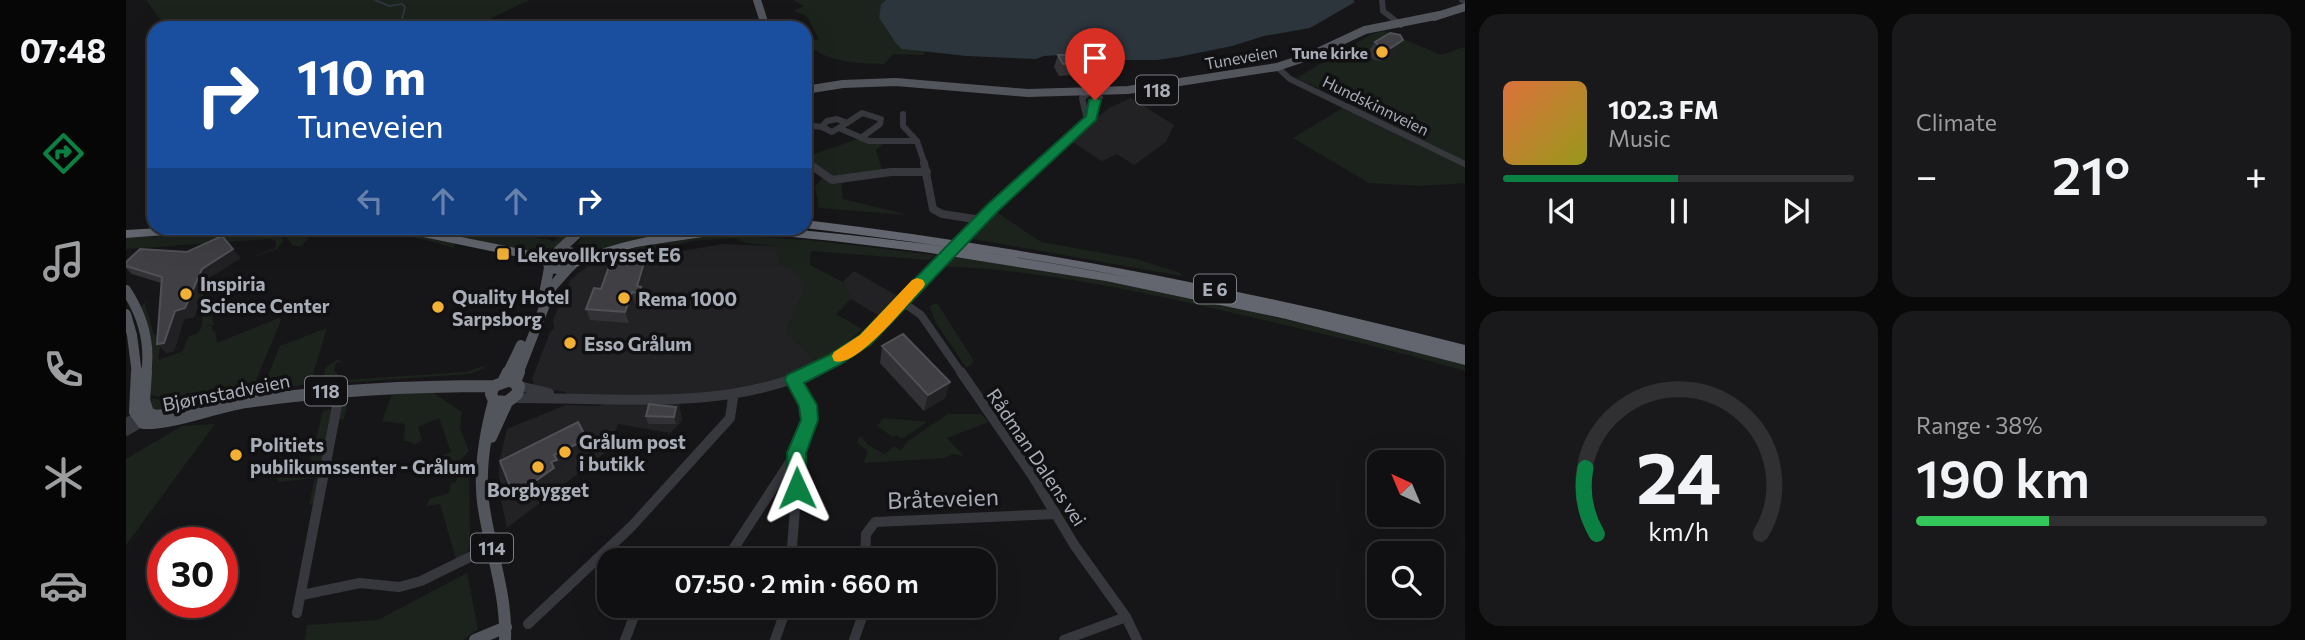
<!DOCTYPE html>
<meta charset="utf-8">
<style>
:root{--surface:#101012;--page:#19191b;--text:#f1f3f6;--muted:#9c9d9f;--line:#303032;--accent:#0b8043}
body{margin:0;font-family:Commissioner,sans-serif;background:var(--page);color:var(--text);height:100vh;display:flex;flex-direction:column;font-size:26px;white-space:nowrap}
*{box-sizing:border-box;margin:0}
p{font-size:23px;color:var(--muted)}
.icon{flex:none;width:38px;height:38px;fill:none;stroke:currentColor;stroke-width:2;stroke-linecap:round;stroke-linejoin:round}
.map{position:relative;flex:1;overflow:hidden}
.drawer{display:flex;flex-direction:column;gap:14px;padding:14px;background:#09090a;width:840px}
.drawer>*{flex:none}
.banner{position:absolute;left:21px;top:21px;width:665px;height:214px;border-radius:21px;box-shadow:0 7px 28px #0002,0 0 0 2px var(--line);background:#1a4fa0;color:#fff;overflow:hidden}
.needle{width:46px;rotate:316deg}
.buttons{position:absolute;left:1241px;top:450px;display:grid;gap:14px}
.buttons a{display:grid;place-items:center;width:77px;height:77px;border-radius:14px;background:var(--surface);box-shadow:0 7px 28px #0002,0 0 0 2px var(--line);font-size:35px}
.speed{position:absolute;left:21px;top:527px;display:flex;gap:14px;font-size:35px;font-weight:700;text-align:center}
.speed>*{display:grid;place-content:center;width:91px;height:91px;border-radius:50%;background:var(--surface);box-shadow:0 7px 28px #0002,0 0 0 2px var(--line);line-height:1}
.speed .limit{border:10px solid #d22;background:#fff;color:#111}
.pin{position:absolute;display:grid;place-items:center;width:60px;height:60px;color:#fff;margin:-72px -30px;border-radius:50% 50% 50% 0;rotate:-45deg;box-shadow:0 0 7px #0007}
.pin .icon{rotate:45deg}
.me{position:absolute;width:77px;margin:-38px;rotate:359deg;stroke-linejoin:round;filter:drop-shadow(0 0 5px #0008)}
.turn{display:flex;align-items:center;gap:24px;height:147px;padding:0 35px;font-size:32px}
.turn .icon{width:91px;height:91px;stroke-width:2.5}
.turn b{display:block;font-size:49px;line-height:60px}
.lanes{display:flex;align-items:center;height:66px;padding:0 35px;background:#0003;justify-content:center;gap:35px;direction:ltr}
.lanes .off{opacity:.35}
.big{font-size:52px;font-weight:600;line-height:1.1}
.drawer .card{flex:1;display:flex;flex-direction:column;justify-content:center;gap:10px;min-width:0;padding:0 24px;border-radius:21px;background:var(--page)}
.drawer .dial{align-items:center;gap:0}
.dial svg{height:182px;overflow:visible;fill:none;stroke:var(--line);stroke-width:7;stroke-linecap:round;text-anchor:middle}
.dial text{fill:var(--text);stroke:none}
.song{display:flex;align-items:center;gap:21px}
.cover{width:84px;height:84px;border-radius:10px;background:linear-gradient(135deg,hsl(20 70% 55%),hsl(60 70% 35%))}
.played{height:7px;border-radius:4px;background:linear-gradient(90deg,var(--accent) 50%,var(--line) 50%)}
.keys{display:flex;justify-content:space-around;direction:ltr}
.heat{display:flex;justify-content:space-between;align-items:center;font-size:38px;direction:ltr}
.charge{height:10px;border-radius:5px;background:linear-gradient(90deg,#34c759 38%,var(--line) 0)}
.drawer .tiles{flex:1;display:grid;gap:14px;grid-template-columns:repeat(2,1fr)}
.trip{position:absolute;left:471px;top:548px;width:399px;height:70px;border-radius:21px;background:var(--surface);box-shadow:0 7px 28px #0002,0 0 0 2px var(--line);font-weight:600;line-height:70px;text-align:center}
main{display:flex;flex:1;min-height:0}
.dock{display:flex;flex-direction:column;width:126px;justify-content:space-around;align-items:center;background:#060607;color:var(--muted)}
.dock .icon{width:49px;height:49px}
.dock .on{color:var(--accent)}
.dock b{font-size:32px;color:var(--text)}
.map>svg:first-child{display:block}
.built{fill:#222225}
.green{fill:#1c231d}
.water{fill:#2c353c}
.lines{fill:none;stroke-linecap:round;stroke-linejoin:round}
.stream{stroke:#2c353c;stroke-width:2}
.minor-far2{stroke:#37383d;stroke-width:6}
.minor-far1{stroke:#37383d;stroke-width:8}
.minor{stroke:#37383d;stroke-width:10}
.major-far2{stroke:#53555c;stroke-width:8}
.major-far1{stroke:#53555c;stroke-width:10}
.major{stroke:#53555c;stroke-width:12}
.highway{fill:#63666e;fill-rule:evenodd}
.minor-bridge{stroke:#37383d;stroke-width:8}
.wall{fill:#323236}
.shaded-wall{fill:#212124}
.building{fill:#3f3f44;stroke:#4f5156;stroke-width:2}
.route{fill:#0b8043;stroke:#07532c;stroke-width:2}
.slow{fill:#f59e0b}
.poi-dot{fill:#f2b134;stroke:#111113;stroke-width:2.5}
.labels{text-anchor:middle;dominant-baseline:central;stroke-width:7;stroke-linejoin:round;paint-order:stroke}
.far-poi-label{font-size:16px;font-weight:bold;fill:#a8adb8;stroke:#111113;text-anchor:end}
.far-street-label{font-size:16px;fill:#a8adb8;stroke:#111113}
.shield{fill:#111113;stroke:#7b7e86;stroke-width:2}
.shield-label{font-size:18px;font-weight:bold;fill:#a8adb8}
.poi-label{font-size:19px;font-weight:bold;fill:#a8adb8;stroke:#111113;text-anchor:start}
.street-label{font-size:19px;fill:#a8adb8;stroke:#111113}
.near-street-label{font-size:23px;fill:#a8adb8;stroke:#111113}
</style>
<main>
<nav class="dock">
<b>07:48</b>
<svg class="icon on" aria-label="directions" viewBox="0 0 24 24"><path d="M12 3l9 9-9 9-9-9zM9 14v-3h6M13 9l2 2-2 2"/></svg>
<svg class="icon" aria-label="music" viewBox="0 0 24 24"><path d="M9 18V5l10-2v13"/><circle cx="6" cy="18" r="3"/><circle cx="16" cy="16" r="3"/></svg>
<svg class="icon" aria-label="phone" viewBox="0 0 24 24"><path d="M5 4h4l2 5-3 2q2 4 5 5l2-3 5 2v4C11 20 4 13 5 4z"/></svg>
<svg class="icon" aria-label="climate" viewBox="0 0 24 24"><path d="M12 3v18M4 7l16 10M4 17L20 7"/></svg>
<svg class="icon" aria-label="car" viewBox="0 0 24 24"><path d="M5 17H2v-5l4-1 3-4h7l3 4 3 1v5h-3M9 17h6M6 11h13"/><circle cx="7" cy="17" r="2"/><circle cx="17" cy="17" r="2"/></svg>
</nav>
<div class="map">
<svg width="1339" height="640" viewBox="0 0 1339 640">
<rect width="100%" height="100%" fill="#161618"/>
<path class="built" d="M 1005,98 L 1048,125 L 1040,142 L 1008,165 L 991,154 L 976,161 L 942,139 L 983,108 Z
M 597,244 L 651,246 L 680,286 L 660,332 L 696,367 L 667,380 L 553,402 L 556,421 L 544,433 L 492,424 L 484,449 L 381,528 L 374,496 L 373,463 L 381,429 L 440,405 L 472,406 L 492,400 L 438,397 L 440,392 L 409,387 L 406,379 L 424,332 L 428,328 L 427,320 L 445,279 L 461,267 Z
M 728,271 L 777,299 L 758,319 L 725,299 L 717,282 Z"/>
<path class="green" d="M 20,0 L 403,0 L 346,28 L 53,28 L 39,26 Z
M 667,0 L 760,0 L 755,4 L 753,18 C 768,41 769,48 797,51 L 799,55 L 767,54 L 758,64 C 729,63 702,63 679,43 L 693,39 L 680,15 L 667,11 L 678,6 Z
M 1258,31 L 1315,55 L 1339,47 L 1339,183 L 1296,186 L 1243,183 L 1167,138 L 1225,103 L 1170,78 L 1246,34 Z
M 735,138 L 759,143 L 750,150 L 757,173 L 715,180 L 717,199 L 783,215 L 693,208 L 689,186 L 699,176 L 679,161 L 679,157 Z
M 866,209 L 915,242 L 1010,259 L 1055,273 L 1055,276 L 842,238 L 845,229 Z
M 177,228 L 266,228 L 329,244 L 328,248 C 280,233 239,228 189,229 L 176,246 L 167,246 L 159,235 L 155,235 L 157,241 L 151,249 L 122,259 L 149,248 L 150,241 L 144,239 L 0,249 L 0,238 Z
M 286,228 L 357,228 L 429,241 L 436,229 L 410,228 L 446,228 L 437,242 L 414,255 Z
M 462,228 L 578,229 L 525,237 L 455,256 L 452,244 Z
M 579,234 L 681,240 L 809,255 L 803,260 L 685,251 L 684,265 L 717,282 L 725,299 L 710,314 L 736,329 L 717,346 L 690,361 L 660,332 L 680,286 L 665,269 L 651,264 L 651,246 L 620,243 L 608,238 L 567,241 L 526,251 L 514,258 L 461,267 L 455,264 L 508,246 Z
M 823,257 C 989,274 1152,318 1313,358 L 1339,365 L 1339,371 C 1271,351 1202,335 1133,319 C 1028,294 922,270 814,266 Z
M 24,299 L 19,304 L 28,335 L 36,334 L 32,360 L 56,352 L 63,336 C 77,334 77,325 76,311 L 84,310 L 88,325 L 79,325 L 86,326 L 86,332 L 89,330 L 91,343 L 153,318 L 155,320 L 126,390 L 121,394 L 114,391 L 109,393 L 110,395 L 94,397 L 92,394 L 83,399 L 61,402 L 25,395 L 25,398 L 59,405 L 114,397 L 109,400 L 43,412 L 30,412 L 24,405 L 22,327 L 15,306 Z
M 811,303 L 848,361 L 844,366 L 840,367 L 810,323 L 803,306 Z
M 201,328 L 184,384 L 142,389 L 139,383 L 154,346 Z
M 212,359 L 216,362 L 210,363 L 208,371 L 219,380 L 340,372 L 357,366 L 359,368 L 343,374 L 197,384 L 199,368 Z
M 306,392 L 336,412 L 334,428 L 343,451 L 334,461 L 312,465 L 310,458 L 325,452 L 313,418 L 292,427 L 296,440 L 288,445 L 286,442 L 278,441 L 279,424 L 256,421 L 266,394 L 223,397 L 218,419 L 213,419 L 219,397 Z
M 205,409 L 188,502 L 183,505 L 189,478 L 154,482 L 151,479 L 157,471 L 175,469 L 176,464 L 184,462 L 197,411 Z
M 822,414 L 855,414 L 863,422 L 821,438 L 838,456 L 828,454 L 818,458 L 737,463 L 742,452 L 731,442 L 734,436 L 742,445 L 759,454 L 768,446 L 774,451 L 782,441 Z
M 757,418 L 801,422 L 776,439 L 770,435 L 767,437 L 751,426 Z
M 89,424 L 0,545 L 0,459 L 56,426 Z
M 333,465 L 343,469 L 344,543 L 342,552 L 330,559 L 314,504 L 301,506 L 303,499 L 323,493 L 325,483 L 330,482 Z
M 341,573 L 352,629 L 337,640 L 179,640 L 181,625 L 252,620 Z"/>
<path class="water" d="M 760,0 L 1227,0 L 1229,2 L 1184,28 L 1138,36 L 1106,46 L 1052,57 L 1031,60 L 957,60 L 935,55 L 918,56 L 910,59 L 841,56 L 776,49 L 769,42 L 753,18 L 755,4 Z"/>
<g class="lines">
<path class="stream" d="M 249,0 L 263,6 L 276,4 L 279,7 L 276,19 L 288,23 L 284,26 L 286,28"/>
<path class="minor-far2" d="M 1256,0 L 1257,11 L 1275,25
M 1336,0 L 1339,1
M 1151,67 L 1164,79 L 1339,164
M 777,114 L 777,126 L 791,141 L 799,165
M 711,119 L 721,123 L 706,132 L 696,127 L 701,121 Z
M 961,120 L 956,98 L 963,93
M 721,123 L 736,113 L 755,119 L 754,124 L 735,138
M 679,125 L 696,127
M 715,129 L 743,141 L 791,141
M 679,161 L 685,165
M 915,165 L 966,118 L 967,103 L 974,97"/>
<path class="minor-far1" d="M 682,163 L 706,180 L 765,172 L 801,172
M 798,163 L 807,209 L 816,214 L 855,220
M 845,229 L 917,163
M 775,301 L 795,315 L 836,374
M 681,374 C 736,351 770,307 810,264"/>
<path class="minor" d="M 835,372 L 906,475 L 949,546 L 1000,617 L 1011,640
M 393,386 L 423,393
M 388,398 C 488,397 590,412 685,372
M 0,423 L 17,415
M 0,431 L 19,420
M 600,560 L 670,453
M 665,560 L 672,471 L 670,453 L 684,420 L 682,405 L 667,380
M 739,560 L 740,534 L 749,522 L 930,514
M 176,595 L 234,583 L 273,587 L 295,581 L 346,556
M 171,613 L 214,390
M 402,624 L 505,527 L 604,418 L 607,398
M 499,640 L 512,606
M 649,640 L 661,606
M 728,640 L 740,606
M 938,640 L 1000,617"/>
<path class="major-far2" d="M 631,0 L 640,28
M 1308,17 L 1339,7
M 679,90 L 717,84 L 770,82 L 902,93 L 1002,90 L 1151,67 L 1181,57 L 1239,30 L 1314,15"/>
<path class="major-far1" d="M 431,252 L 457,228
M 433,252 L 444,252 L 450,261 L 441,270 L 423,268 L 422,261 Z
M 419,289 L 423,268
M 0,290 C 17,316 25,343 20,374
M 0,314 L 6,335 L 11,374
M 381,374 L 395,345
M 392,374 L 426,287 L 441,270"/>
<path class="major" d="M 11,372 L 9,412 L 17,423 L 26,423 C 58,421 88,407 120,402 C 203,390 285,386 368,386
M 20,372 L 18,400 L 22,413 L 30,416 L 46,414
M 378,380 L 382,372
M 384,380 L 393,386 L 391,394 L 381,402 L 368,401 L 365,394 L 368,386 Z
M 389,382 L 393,372
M 368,401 C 359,434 353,468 357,502 C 363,549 381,592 379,640
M 365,437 L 381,402
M 349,640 L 380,627"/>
<path class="highway" d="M 679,220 C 903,247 1120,289 1339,345 L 1339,365 L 1160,319 L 980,281 L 798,252 L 707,241 L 616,232 L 596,234 L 510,247 L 449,267 L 443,263 L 445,260 C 559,214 656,227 775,241 C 866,252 957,268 1047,286 C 925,261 802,243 679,228 Z
M 34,228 L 85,228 L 79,232 L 0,238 L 0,230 Z
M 267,228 L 290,228 L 400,250 L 425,260 L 427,263 L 421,267 L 398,258 L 273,232 Z"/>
<path class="minor-bridge" d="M 810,264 L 845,229"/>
</g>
<path class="wall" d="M 1249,42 L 1269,52 L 1255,61 L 1248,60 L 1241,53 Z
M 932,55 L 948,63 L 944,75 L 933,76 L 928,67 Z
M 115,258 L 84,277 L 68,317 L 58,319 L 48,351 L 40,353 L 35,283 L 6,274 L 0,268 L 0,262 Z
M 518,263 L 521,275 L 516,290 L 518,298 L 516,305 L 509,304 L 503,323 L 464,320 L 460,309 L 475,289 Z
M 756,346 L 824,382 L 819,398 L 798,411 L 754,363 Z
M 552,415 L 550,424 L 522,424 L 520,416 Z"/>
<path class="shaded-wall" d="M 1277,40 L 1269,52 L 1255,61 L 1263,49 Z
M 107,249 L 115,258 L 84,277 L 68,317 L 58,319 L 48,351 L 40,353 L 31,344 L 49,311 L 76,269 Z
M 518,263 L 521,275 L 516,290 L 518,298 L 516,305 L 511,286 Z
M 506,292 L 509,304 L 503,323 L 499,312 Z
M 824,382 L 819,398 L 798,411 L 802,395 Z
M 550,407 L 552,415 L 550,424 L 548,417 Z
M 461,439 L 465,449 L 434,465 L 436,470 L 431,472 L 433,478 L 395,506 L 388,496 L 425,462 L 428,455 Z"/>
<path class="building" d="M 1264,33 L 1274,35 L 1277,40 L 1263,49 L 1256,49 L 1249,42 Z
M 932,55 L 943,55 L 948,63 L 937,64 Z
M 96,236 L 107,249 L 76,269 L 59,308 L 49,311 L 38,343 L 31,344 L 36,277 L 0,266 L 0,262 L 14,249 L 61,252 Z
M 485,261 L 518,263 L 511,286 L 515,287 L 513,293 L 506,292 L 499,312 L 460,309 L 468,288 L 475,289 Z
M 777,334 L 824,382 L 802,395 L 756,346 Z
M 523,404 L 550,407 L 548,417 L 520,416 Z
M 452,422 L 461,439 L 428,455 L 431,460 L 425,462 L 428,468 L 388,496 L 374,461 Z"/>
<path class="route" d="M 969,97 L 975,100 L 970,120 L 871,212 L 745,344 L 715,364 L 678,383 L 691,405 L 692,420 L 680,453 L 680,488 L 678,494 L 671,497 L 664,494 L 662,488 L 661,453 L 675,420 L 673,406 L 659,380 L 661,375 L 703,355 L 734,335 L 861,205 L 960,116 L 963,100 Z"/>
<path class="slow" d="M 791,278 L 797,280 L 799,284 L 797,288 C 781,304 731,369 708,361 L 706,356 L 708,352 L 734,335 L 786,280 Z"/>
<g class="poi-dot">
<circle cx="1256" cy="52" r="7"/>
<rect x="370" y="247" width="14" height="14" rx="3.5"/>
<circle cx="60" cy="294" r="7"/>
<circle cx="498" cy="298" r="7"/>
<circle cx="312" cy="307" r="7"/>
<circle cx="444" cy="343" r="7"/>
<circle cx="439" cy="452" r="7"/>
<circle cx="110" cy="455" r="7"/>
<circle cx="412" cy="467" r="7"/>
</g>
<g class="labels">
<g class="far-poi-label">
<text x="1242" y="52">Tune kirke</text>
</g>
<g class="far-street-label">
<text transform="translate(1115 57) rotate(-10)">Tuneveien</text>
<text transform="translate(1250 105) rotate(26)">Hundskinnveien</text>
</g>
<g class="shield">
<rect x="1010" y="75.5" width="42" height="29" rx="5"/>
<rect x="1068" y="274.5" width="42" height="29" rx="5"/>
<rect x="179" y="376.5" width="42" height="29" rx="5"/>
<rect x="345" y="533.5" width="42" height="29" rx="5"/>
</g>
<g class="shield-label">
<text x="1031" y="90">118</text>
<text x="1089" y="289">E 6</text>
<text x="200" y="391">118</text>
<text x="366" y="548">114</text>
</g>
<g class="poi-label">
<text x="391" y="254">Lekevollkrysset E6</text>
<text x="74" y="283">Inspiria<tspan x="74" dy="22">Science Center</tspan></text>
<text x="326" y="296">Quality Hotel<tspan x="326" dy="22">Sarpsborg</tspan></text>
<text x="512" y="298">Rema 1000</text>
<text x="458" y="343">Esso Grålum</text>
<text x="453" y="441">Grålum post<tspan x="453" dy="22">i butikk</tspan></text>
<text x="124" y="444">Politiets<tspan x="124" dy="22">publikumssenter - Grålum</tspan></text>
<text x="412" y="489" text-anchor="middle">Borgbygget</text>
</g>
<g class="street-label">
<text transform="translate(100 392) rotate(-11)">Bjørnstadveien</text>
<text transform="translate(911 457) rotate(56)">Rådman Dalens vei</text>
</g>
<g class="near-street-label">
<text transform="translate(817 498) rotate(-2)">Bråteveien</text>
</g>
</g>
</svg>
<div class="buttons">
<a><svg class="needle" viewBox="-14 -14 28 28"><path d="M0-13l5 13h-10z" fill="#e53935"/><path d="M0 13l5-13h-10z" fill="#9c9d9f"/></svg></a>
<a><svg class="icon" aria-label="search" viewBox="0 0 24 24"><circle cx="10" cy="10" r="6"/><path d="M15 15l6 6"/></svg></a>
</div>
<div class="speed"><div class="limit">30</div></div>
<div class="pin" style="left:969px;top:100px;background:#d93025"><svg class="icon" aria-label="arrive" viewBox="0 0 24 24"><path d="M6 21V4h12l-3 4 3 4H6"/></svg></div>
<svg class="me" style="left:671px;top:488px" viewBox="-20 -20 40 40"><path d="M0-17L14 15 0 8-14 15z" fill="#0b8043" stroke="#fff" stroke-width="4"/></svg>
<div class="trip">07:50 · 2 min · 660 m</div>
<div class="banner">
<div class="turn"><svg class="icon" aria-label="right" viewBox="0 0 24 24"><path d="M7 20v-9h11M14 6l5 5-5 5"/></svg><div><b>110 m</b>Tuneveien</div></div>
<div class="lanes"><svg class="icon off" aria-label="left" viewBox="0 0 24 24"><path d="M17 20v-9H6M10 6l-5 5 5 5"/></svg><svg class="icon off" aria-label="ahead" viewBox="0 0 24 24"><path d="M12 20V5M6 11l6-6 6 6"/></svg><svg class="icon off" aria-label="ahead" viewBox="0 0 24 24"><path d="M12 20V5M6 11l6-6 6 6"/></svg><svg class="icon" aria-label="right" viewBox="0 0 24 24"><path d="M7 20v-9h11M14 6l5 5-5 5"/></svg></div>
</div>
</div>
<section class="drawer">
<div class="tiles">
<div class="card">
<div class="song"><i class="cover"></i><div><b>102.3 FM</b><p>Music</p></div></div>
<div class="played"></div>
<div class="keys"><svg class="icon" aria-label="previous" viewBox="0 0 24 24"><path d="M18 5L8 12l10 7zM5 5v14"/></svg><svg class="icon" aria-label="pause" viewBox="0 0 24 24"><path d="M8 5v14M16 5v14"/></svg><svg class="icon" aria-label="next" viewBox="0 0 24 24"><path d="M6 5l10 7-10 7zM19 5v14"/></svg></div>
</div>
<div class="card"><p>Climate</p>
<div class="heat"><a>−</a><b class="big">21°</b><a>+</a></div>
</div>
<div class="card dial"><svg viewBox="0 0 100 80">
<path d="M14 69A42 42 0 1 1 86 69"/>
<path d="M14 69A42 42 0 0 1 9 40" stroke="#0b8043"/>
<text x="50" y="56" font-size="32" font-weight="700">24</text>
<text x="50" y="72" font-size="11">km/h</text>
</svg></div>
<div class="card"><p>Range · 38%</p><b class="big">190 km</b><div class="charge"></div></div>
</div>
</section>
</main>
